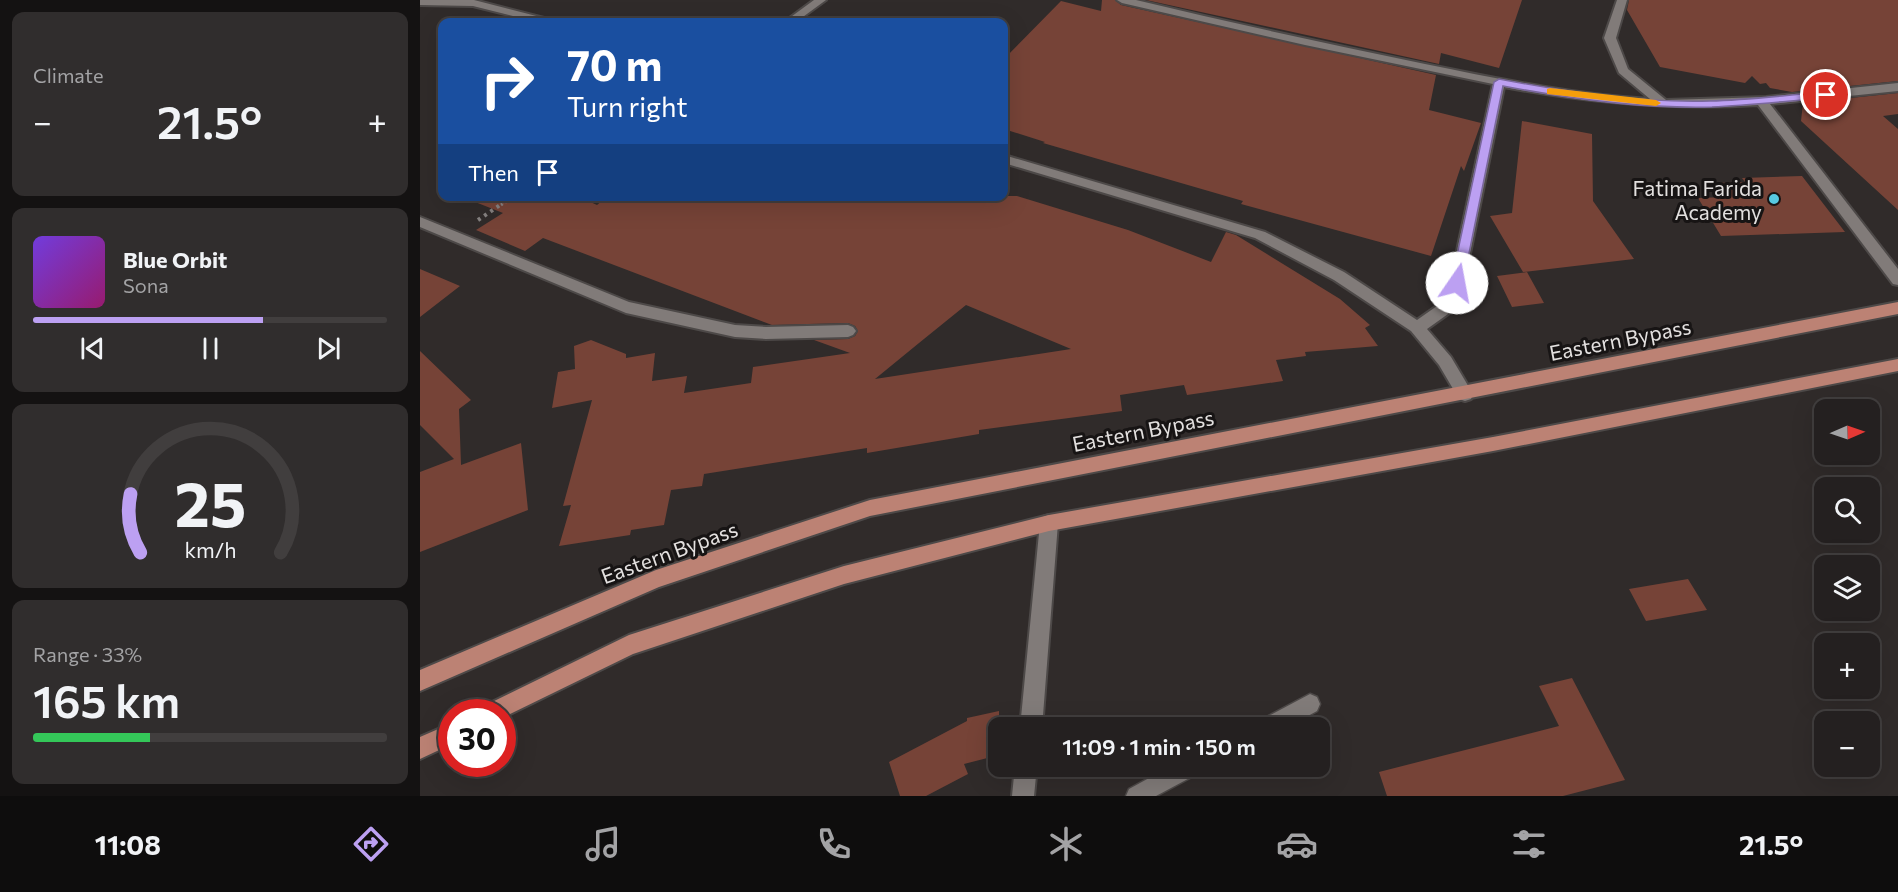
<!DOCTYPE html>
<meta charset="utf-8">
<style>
:root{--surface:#242020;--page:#302d2d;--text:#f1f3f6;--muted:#a3a3a5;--line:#413e3e;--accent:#bca0f2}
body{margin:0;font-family:Commissioner,sans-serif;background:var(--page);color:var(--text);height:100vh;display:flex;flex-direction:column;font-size:22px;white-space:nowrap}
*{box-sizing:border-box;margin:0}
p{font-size:20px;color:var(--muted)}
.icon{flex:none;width:33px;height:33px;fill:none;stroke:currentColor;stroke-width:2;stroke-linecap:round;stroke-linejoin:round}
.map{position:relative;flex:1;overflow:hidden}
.panel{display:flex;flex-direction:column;gap:12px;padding:12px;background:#141212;width:420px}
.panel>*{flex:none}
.banner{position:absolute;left:18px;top:18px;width:570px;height:183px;border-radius:12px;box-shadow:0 6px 24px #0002,0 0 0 2px var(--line);background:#1a4fa0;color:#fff;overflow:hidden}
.needle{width:39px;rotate:88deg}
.controls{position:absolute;left:1394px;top:399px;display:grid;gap:12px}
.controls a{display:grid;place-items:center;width:66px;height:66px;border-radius:12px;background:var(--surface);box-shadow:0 6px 24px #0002,0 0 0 2px var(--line);font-size:30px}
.speed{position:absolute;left:18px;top:699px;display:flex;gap:12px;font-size:30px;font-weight:700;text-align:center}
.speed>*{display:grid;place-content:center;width:78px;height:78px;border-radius:50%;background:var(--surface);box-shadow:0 6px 24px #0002,0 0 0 2px var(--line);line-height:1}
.speed .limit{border:9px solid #d22;background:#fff;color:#111}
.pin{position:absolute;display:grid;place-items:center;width:51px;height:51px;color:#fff;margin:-26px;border:3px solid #fff;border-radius:50%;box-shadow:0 2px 6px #0007}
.me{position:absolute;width:66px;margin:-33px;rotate:12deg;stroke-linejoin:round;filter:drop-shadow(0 0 4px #0008)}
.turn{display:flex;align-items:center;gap:21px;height:126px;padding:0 30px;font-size:27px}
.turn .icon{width:78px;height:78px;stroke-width:2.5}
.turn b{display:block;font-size:42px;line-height:51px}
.then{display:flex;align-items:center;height:57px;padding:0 30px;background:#0003;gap:12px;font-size:22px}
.big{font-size:45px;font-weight:600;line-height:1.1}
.panel .tile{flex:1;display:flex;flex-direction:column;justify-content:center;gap:9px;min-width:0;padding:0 21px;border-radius:12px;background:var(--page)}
.panel .dial{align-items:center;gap:0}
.dial svg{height:156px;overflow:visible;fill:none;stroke:var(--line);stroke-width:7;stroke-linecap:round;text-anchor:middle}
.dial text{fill:var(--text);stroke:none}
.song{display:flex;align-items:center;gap:18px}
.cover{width:72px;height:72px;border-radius:9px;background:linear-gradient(135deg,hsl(260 70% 55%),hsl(320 70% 35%))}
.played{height:6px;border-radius:3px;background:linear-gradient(90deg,var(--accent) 65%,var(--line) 65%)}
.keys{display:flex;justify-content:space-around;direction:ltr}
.heat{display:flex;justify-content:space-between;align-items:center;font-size:33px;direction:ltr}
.charge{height:9px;border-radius:4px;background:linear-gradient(90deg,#34c759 33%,var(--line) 0)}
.trip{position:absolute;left:568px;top:717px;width:342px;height:60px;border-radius:12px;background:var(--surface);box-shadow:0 6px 24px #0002,0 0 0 2px var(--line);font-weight:600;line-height:60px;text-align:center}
.menu{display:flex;height:96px;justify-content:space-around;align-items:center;background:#0e0d0d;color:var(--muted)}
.menu .icon{width:42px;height:42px}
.menu .on{color:var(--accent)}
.menu b{font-size:27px;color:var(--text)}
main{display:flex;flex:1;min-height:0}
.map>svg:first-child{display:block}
.building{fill:#764337;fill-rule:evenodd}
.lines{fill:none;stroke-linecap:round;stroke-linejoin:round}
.service-casing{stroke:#4d4948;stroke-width:3}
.minor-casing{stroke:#4d4948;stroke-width:4}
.trunk-casing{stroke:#4d4948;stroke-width:4}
.path-far1{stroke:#868281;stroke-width:3;stroke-dasharray:2 3;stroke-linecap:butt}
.path{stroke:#868281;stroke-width:4;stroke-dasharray:3 4.5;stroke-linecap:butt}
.service{fill:#817b79;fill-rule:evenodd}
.minor{fill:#817b79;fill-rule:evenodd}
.trunk{fill:#bc8274;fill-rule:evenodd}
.route{fill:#bca0f2;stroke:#7a689d;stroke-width:1.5}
.slow{fill:#f59e0b}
.poi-dot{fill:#57c9e1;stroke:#171414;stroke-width:2}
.labels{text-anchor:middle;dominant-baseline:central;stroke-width:6;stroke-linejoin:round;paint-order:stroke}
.poi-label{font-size:21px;fill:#e3e0df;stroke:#171414;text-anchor:end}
.street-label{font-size:21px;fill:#e3e0df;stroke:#171414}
</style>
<main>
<section class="panel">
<div class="tile"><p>Climate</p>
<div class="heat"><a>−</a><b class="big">21.5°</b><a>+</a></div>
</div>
<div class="tile">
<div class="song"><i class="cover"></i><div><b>Blue Orbit</b><p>Sona</p></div></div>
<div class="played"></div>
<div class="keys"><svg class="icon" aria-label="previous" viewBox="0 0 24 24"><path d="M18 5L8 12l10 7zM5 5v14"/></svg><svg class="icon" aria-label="pause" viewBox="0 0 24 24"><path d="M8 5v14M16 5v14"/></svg><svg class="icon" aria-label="next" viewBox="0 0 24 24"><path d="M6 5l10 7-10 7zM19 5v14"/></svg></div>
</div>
<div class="tile dial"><svg viewBox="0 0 100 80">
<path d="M14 69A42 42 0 1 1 86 69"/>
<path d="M14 69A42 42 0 0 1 9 39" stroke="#bca0f2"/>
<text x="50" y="56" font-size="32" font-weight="700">25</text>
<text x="50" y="72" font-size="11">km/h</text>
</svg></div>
<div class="tile"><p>Range · 33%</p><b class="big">165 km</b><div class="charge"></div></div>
</section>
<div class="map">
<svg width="1478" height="796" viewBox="0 0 1478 796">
<rect width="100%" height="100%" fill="#302b2a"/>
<path class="building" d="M 682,0 L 695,0 L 701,5 L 1016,75 L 1009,110 L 1061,123 L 1044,171 L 1041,166 L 1011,256 L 821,204 L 823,201 L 623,143 L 625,142 L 584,129 L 584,59 L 641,1 L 681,11 Z
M 726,0 L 1102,0 L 1079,68 L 1021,53 L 1019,64 Z
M 1209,0 L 1478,0 L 1478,81 L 1372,92 L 1350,88 L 1346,83 L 1340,84 L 1332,76 L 1325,83 L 1240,67 L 1207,10 Z
M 1478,93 L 1478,114 L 1463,116 L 1478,129 L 1478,210 L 1381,121 L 1383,103 Z
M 1102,121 L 1172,134 L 1173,201 L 1214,259 L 1103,272 L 1070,216 L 1092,213 Z
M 1382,176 L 1425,232 L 1301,236 L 1278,198 L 1306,197 L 1297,183 L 1325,182 L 1322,178 Z
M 45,196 L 157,196 L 177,205 L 188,196 L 597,196 L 708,230 L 791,262 L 806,232 L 816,235 L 920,299 L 950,325 L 945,328 L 958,346 L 885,352 L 886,356 L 856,360 L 863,381 L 767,395 L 764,385 L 700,395 L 702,411 L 559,430 L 559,434 L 447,453 L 447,448 L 284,474 L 282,486 L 251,490 L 244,525 L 211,530 L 210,535 L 139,546 L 151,505 L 143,506 L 172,400 L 132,408 L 138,372 L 155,369 L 154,346 L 171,340 L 206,354 L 206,358 L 235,353 L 232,381 L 267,376 L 264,393 L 331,383 L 333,367 L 430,353 L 394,340 L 428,339 L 435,336 L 438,331 L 435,326 L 428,323 L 352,325 L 123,238 L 105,251 L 56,230 L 83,213 L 45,198 ZM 546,305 L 651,349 L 455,379 L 499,343 Z
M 0,269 L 40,286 L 0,317 Z
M 1107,272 L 1124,303 L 1092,307 L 1077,276 Z
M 0,351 L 51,400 L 39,409 L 41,465 L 101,443 L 108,510 L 0,552 L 0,472 L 34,459 L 0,425 Z
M 1268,579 L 1287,610 L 1226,621 L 1209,589 Z
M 1152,678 L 1205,780 L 1143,796 L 967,796 L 959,772 L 1139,726 L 1119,686 Z
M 579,711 L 579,755 L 544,764 L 548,774 L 506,796 L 480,796 L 469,762 L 547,721 L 547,718 Z"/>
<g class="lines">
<g class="service-casing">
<path id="service" d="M 890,694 L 897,697 L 900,704 L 897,711 L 866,728 L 837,728 L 839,721 Z
M 751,766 L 782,766 L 779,773 L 736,796 L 706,796 L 709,789 Z"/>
</g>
<g class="minor-casing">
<path id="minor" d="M 0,0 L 54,0 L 132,20 L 134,22 L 117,22 L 53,6 L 0,5 Z
M 394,0 L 406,0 L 376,22 L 364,22 Z
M 697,0 L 716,0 C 812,23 908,44 1005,64 C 1079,79 1154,95 1230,99 L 1199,73 L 1184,38 L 1197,0 L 1207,0 L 1196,38 L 1208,69 L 1246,100 L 1346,97 L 1478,83 L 1478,91 L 1350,104 L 1478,269 L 1478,285 L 1473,284 L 1338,105 C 1252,110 1169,103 1084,87 L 1044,283 L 1028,314 L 1007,329 L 1031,357 L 1053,394 L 1051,399 L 1045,401 L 1039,399 L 1019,365 L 991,331 L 914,280 L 835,238 L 584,163 L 584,155 L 845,232 L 924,272 L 997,320 L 1017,306 L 1030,283 L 1073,84 L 885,45 L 702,3 Z
M 0,217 L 209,302 L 315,325 L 346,327 L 428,325 L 433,327 L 436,331 L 433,335 L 428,337 L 346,339 L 315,337 L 206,313 L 0,227 Z
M 629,515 L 635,517 L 638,523 L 622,728 L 600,728 L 620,523 L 623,517 Z
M 595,766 L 617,766 L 614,796 L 592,796 Z"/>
</g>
<g class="trunk-casing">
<path id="trunk" d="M 1478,302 L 1478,314 L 450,516 L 239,587 L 0,691 L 0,670 L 236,570 L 450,500 Z
M 1478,359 L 1478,371 L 1073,451 L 629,531 L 424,584 L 213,654 L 82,718 L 82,712 L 62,712 L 66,705 L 209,635 L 424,566 L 629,515 L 1073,437 Z
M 32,723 L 32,744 L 0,759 L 0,737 Z"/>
</g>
<path class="path-far1" d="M 81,205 L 94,196"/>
<path class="path" d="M 58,220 L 83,203"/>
<use href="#service" class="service"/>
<use href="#minor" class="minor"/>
<use href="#trunk" class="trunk"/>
</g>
<path class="route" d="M 1079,79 C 1148,92 1220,103 1290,101 C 1329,100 1367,95 1406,92 L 1411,95 L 1406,98 C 1368,101 1330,105 1292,107 C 1223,109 1151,99 1083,86 L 1043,283 L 1037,287 L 1031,283 L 1074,82 Z"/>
<path class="slow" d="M 1130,88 L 1236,100 L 1241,103 L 1236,106 L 1127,94 L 1127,89 Z"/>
<circle class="poi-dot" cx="1354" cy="199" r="6"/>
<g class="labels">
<g class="poi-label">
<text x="1342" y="187">Fatima Farida<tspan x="1342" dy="24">Academy</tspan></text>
</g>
<g class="street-label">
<text transform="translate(1200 339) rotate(-11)">Eastern Bypass</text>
<text transform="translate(723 430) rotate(-11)">Eastern Bypass</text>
<text transform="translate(249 552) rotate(-20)">Eastern Bypass</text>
</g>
</g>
</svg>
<div class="controls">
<a><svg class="needle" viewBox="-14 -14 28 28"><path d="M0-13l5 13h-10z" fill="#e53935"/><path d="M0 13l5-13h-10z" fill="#a3a3a5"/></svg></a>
<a><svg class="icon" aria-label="search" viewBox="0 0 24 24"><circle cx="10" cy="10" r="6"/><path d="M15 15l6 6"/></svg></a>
<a><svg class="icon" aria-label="layers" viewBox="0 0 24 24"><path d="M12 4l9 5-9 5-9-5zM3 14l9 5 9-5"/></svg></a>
<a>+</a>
<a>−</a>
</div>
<div class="speed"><div class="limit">30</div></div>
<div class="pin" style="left:1406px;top:95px;background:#d93025"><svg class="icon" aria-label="arrive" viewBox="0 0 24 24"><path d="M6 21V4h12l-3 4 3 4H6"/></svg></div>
<svg class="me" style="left:1037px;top:283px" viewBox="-20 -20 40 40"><circle r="19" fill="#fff"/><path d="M0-13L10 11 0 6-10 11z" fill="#bca0f2"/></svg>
<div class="trip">11:09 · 1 min · 150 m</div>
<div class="banner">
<div class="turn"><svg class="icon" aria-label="right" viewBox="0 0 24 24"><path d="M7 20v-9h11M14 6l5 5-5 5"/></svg><div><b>70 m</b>Turn right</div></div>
<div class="then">Then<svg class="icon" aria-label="arrive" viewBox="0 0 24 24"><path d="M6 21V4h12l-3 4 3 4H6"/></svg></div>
</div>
</div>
</main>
<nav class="menu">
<b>11:08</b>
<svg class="icon on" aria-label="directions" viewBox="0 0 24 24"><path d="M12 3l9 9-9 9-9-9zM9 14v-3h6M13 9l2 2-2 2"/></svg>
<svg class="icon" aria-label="music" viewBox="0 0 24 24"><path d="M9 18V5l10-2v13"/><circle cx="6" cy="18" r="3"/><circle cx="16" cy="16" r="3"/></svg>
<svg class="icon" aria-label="phone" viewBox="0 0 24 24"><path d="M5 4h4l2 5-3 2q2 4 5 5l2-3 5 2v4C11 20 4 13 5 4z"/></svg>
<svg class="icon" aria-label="climate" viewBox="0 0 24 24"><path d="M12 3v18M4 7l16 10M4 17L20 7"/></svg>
<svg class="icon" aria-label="car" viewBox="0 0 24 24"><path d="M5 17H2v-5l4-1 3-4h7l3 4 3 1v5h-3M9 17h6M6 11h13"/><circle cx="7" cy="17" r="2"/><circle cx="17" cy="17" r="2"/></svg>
<svg class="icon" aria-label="filters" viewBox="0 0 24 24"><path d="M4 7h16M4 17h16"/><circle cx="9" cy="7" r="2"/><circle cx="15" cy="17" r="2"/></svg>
<b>21.5°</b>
</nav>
